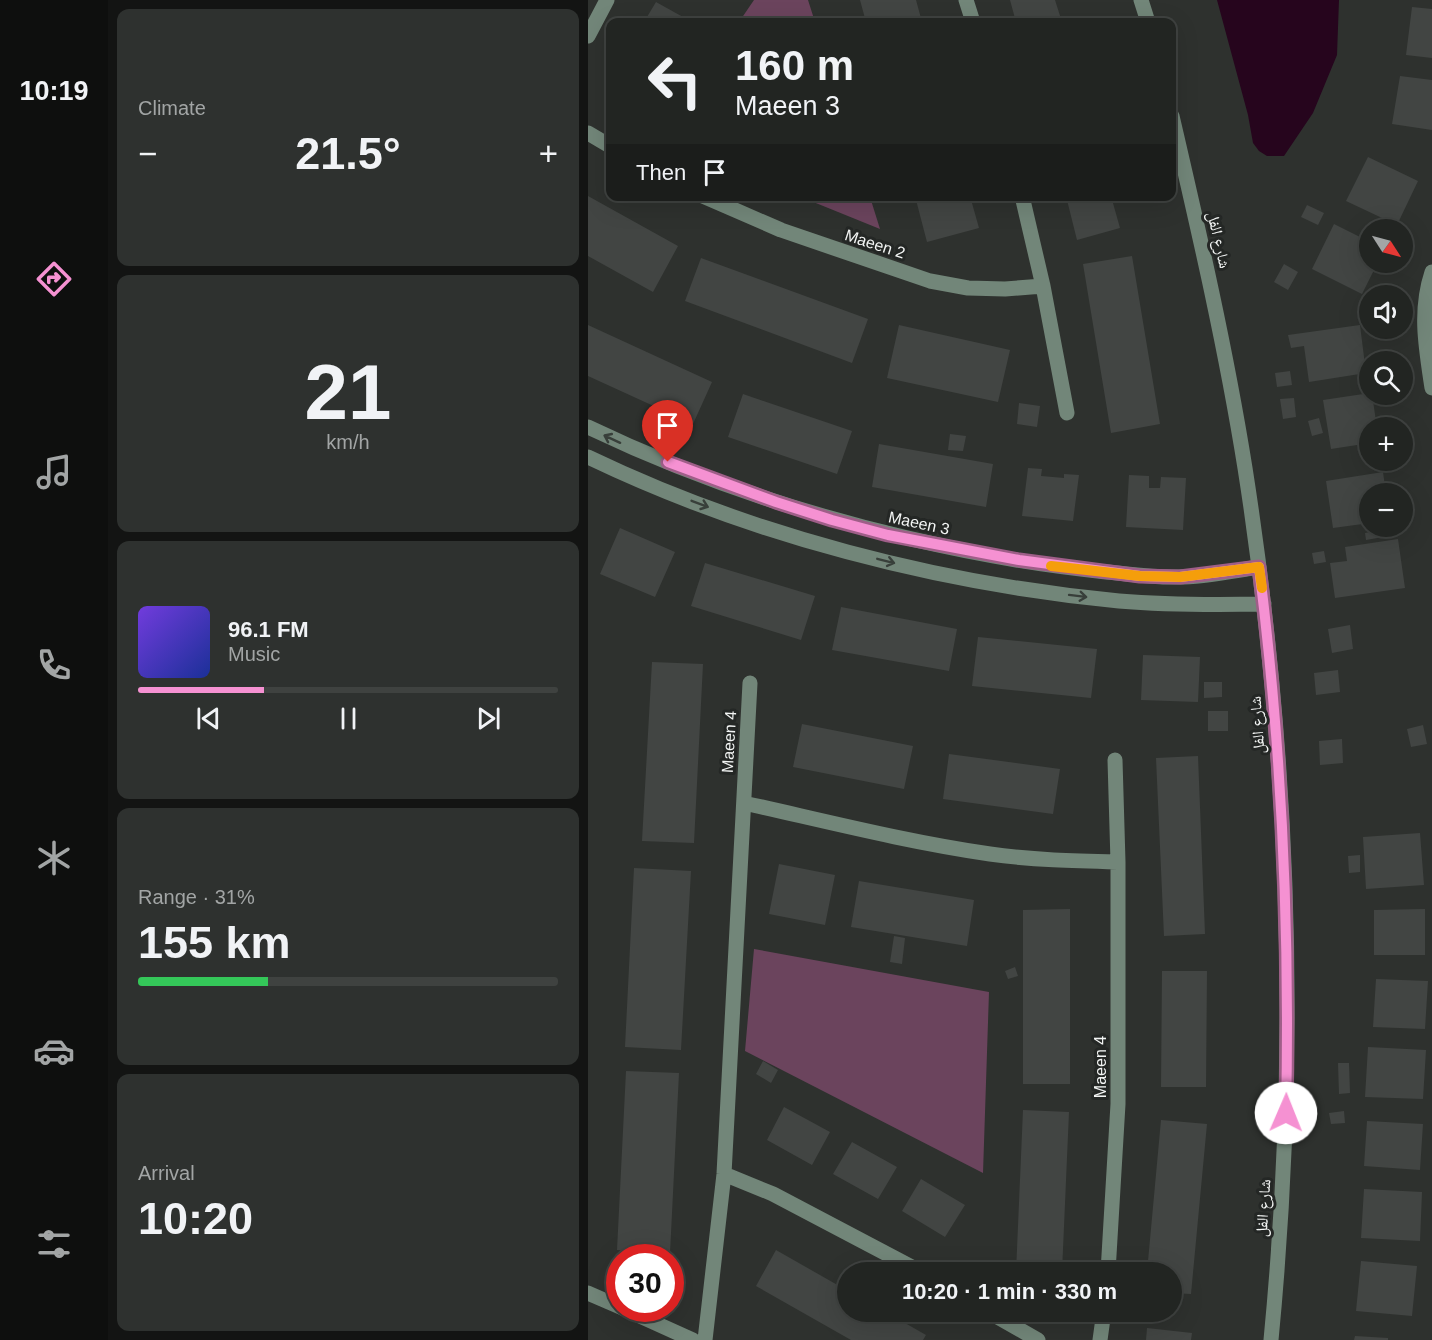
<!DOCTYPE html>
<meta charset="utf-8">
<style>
:root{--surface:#222522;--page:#2e312f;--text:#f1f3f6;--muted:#a2a5a5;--line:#3f4240;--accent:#f591d2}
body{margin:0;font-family:Arial,"Noto Naskh Arabic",sans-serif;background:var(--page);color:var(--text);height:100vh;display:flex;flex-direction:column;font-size:22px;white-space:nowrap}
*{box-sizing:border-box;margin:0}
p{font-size:20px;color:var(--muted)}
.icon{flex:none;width:33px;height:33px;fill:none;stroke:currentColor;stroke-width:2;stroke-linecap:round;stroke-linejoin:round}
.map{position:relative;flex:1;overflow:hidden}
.sheet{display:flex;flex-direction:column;gap:9px;padding:9px;background:#131413;width:480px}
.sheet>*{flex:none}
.top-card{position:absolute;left:18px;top:18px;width:570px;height:183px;border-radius:12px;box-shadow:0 6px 24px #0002,0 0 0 2px var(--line);background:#222522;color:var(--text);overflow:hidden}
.needle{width:39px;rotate:126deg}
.tools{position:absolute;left:771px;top:219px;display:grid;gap:12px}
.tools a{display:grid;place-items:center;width:54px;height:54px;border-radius:50%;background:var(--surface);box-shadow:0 6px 24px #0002,0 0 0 2px var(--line);font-size:30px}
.speed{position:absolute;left:18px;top:1244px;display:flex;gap:12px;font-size:30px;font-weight:700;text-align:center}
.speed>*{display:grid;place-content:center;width:78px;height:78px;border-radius:50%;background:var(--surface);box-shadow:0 6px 24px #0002,0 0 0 2px var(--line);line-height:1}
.speed .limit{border:9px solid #d22;background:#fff;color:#111}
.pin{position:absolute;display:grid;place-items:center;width:51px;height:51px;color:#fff;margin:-62px -26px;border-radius:50% 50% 50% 0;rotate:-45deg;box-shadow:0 0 6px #0007}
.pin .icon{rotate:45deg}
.me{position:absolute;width:66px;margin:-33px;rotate:1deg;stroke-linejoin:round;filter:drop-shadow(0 0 4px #0008)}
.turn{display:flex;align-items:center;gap:21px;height:126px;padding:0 30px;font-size:27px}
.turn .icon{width:78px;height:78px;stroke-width:2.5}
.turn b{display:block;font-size:42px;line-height:51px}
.then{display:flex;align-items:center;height:57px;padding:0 30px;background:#0003;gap:12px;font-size:22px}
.big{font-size:45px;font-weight:800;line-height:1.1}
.sheet .card{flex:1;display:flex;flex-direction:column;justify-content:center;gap:9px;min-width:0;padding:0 21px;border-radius:12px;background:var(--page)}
.sheet .dial{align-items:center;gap:0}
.dial b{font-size:78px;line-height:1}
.song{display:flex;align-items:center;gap:18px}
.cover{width:72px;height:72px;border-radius:9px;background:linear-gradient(135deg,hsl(260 70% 55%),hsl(230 70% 35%))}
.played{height:6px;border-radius:3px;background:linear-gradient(90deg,var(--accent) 30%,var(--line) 30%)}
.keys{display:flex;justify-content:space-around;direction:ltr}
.heat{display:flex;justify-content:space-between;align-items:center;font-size:33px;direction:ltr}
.charge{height:9px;border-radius:4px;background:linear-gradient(90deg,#34c759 31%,var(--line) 0)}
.trip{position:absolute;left:249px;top:1262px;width:345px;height:60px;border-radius:30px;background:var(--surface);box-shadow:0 6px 24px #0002,0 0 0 2px var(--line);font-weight:800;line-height:60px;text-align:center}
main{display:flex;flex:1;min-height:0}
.dock{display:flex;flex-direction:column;width:108px;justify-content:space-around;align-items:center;background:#0e0f0e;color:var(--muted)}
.dock .icon{width:42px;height:42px}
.dock .selected{color:var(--accent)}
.dock b{font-size:27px;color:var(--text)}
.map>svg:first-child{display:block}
.green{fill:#6b445d}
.water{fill:#26051d}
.building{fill:#424543}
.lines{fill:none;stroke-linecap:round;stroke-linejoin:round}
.minor{stroke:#728679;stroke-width:15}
.oneway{stroke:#383f3a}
.route-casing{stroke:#9f5e88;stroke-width:15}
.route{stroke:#f591d2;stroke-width:10}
.slow{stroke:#f59e0b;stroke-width:10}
.labels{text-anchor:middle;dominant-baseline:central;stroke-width:6;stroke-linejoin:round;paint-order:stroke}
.street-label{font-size:16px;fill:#f3f5f4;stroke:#242725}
</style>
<main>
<nav class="dock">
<b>10:19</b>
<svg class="icon selected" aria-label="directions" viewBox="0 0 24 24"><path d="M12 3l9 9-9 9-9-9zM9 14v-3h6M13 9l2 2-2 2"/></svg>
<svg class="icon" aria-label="music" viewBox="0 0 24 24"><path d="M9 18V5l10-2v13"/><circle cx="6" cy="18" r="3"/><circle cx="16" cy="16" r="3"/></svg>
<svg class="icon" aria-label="phone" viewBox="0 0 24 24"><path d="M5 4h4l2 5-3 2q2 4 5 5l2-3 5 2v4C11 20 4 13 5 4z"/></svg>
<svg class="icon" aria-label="climate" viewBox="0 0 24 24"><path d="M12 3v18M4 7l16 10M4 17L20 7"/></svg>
<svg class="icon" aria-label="car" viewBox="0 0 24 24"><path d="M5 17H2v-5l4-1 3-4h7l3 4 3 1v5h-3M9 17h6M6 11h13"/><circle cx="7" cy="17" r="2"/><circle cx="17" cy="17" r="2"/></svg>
<svg class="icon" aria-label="filters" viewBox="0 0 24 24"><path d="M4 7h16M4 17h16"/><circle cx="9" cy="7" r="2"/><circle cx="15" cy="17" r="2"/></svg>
</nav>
<section class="sheet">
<div class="card"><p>Climate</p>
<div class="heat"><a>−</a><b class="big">21.5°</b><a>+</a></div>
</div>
<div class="card dial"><b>21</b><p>km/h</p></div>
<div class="card">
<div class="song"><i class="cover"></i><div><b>96.1 FM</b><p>Music</p></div></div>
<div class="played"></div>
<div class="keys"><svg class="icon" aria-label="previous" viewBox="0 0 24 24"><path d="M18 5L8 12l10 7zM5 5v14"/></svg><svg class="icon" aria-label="pause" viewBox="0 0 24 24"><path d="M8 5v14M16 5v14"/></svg><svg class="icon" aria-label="next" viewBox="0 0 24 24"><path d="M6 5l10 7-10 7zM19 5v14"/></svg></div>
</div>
<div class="card"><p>Range · 31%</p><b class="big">155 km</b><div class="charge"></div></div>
<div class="card"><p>Arrival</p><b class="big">10:20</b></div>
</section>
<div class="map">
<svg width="844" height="1340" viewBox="0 0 844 1340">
<rect width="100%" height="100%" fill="#2e312e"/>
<path class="green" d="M 166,0 L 220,0 L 227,22 L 151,22 Z
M 213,197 L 282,197 L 292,229 Z
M 166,949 L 401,992 L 395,1173 L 157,1051 Z"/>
<path class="water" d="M 629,0 L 751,0 L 749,55 L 725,113 L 696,156 L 679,156 L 671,151 L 665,143 L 660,115 Z"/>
<path class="building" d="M 272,0 L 328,0 L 334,22 L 278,22 Z
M 422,0 L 467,0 L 474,22 L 428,22 Z
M 68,2 L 104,22 L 56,22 Z
M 824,7 L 844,9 L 844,58 L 818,55 Z
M 812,76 L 844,80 L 844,130 L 804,124 Z
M 780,157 L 830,181 L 809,225 L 758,201 Z
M 0,196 L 90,246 L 65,292 L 0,256 Z
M 327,196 L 382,196 L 391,228 L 339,242 Z
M 478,196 L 523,196 L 532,228 L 489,240 Z
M 719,205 L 736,213 L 730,225 L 713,217 Z
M 746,224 L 782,242 L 782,262 L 790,262 L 774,294 L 724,269 Z
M 544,256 L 572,424 L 523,433 L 495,264 Z
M 113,258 L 280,319 L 264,363 L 97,301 Z
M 696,264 L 710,272 L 700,290 L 686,282 Z
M 0,325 L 124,382 L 105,424 L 0,376 Z
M 311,325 L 422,350 L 410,402 L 299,378 Z
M 772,325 L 778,373 L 721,382 L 716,346 L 703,348 L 700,335 Z
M 702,371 L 704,385 L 689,387 L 687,373 Z
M 782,393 L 784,394 L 789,428 L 782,428 L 782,443 L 743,449 L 735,400 Z
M 155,394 L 264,431 L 249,474 L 140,437 Z
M 706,398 L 708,417 L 695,419 L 692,399 Z
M 431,403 L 452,406 L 449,427 L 429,424 Z
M 731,418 L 735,433 L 724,436 L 720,421 Z
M 362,434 L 378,436 L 375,451 L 360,450 Z
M 291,444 L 405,464 L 398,507 L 284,487 Z
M 440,468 L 454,469 L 453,476 L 476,478 L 476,474 L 491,475 L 485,521 L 434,516 Z
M 795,472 L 798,494 L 782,494 L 782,523 L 745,528 L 738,481 Z
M 541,475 L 561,476 L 561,488 L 572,488 L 573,477 L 598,478 L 595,530 L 538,527 Z
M 32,528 L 87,552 L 67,597 L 12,574 Z
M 794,530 L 795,537 L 778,540 L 777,533 Z
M 810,539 L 817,588 L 747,598 L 742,563 L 759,561 L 757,547 Z
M 736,551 L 738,562 L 726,564 L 724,553 Z
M 117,563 L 227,596 L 213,640 L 103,606 Z
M 253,607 L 369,629 L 361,671 L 244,650 Z
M 762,625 L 765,649 L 744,653 L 740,629 Z
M 390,637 L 509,649 L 503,698 L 384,686 Z
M 555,655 L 612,657 L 610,702 L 553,700 Z
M 64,662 L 115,664 L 106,843 L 54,841 Z
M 750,670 L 752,692 L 728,695 L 726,673 Z
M 616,682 L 634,682 L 634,697 L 616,698 Z
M 620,711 L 640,711 L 640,731 L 620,731 Z
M 214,724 L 325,746 L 316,789 L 205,767 Z
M 835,725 L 839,744 L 823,747 L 819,729 Z
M 754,739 L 755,763 L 732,765 L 731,741 Z
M 361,754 L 472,769 L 465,814 L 355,799 Z
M 610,756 L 617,934 L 576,936 L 568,758 Z
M 832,833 L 836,885 L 778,889 L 775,837 Z
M 772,855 L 772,872 L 761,873 L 760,856 Z
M 191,864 L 247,875 L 237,925 L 181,914 Z
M 46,868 L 103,871 L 93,1050 L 37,1047 Z
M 271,881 L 386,900 L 379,946 L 263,927 Z
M 482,909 L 482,1084 L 435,1084 L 435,910 Z
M 837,909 L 837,955 L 786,955 L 786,910 Z
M 306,936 L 317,938 L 314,964 L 302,962 Z
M 427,967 L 430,976 L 420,979 L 417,971 Z
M 574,971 L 619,971 L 618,1087 L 573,1087 Z
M 788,979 L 840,981 L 837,1029 L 785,1027 Z
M 780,1047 L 838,1050 L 835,1099 L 777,1097 Z
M 175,1061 L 190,1070 L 183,1083 L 168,1074 Z
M 750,1063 L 761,1063 L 762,1093 L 751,1094 Z
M 38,1071 L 91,1073 L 82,1253 L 29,1250 Z
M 196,1107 L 242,1132 L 224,1165 L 179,1140 Z
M 435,1110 L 481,1112 L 474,1272 L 428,1272 Z
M 756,1111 L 757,1123 L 743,1124 L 741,1113 Z
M 573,1120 L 619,1124 L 603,1294 L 584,1293 L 584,1272 L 559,1272 Z
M 779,1121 L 835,1124 L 832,1170 L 776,1166 Z
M 264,1142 L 309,1167 L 290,1199 L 245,1174 Z
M 333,1179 L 377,1205 L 357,1237 L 314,1211 Z
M 776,1189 L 834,1192 L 832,1241 L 773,1238 Z
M 188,1250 L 260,1291 L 260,1311 L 296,1311 L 338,1335 L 335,1340 L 263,1340 L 168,1286 Z
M 773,1261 L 829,1266 L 824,1316 L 768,1311 Z
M 559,1328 L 604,1333 L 603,1340 L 558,1340 Z
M 767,1336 L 800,1338 L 800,1340 L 766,1340 Z"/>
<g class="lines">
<path class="minor" d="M 378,0 L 385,22
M 553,0 L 560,22
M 0,36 L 19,0
M 584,116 C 611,232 638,349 657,468 C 702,756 711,1050 683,1340
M 0,133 L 22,146
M 115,196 L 193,230 L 342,281 L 380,288 L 417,289 L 455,286
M 434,196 L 455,286 L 479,413
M 844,272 C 831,311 838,348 844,388
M 0,427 C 129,489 265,530 405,556 C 443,563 480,568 518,572 C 542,574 566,578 590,577 C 617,577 644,571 671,567
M 0,457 C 162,535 352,584 531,601 C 579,605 627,605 676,604
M 156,803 C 237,821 319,842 402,854 C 444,860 487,861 530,862
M 136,1174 L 185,1194 L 333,1272
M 520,1272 L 530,1104 L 530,862 L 527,760
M 0,1293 L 32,1307
M 34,1308 L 105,1340
M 399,1311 L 450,1340
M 117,1340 L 136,1174 L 162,683
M 512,1340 L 516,1311"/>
</g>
<defs><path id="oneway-shaft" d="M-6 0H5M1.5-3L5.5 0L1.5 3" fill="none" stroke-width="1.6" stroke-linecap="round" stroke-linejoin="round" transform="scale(1.5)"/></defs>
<g class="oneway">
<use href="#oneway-shaft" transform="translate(24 439) rotate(-155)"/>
<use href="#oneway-shaft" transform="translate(112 504) rotate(21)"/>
<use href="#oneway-shaft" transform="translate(298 561) rotate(14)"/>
<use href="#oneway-shaft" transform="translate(490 596) rotate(7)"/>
</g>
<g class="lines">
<g class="route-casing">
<path id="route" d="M 80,462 L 188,502 L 244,520 L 300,535 L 431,560 L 552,576 L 592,577 L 671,567 C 694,748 702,931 698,1113"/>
</g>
<use href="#route" class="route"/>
<path class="slow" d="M 463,566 L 552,576 L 592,577 L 671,567 L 674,588"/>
</g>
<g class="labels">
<g class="street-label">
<text transform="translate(631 240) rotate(77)">شارع الفل</text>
<text transform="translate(287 244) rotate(18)">Maeen 2</text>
<text transform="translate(331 523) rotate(12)">Maeen 3</text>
<text transform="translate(669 725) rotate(-94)">شارع الفل</text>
<text transform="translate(141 742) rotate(-87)">Maeen 4</text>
<text transform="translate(512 1067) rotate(-90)">Maeen 4</text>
<text transform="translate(675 1208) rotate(-86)">شارع الفل</text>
</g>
</g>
</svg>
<div class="tools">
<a><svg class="needle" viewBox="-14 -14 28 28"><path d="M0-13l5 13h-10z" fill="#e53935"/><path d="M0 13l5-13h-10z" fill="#a2a5a5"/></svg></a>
<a><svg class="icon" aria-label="sound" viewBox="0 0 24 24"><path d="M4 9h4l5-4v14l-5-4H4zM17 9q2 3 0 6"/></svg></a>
<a><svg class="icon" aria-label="search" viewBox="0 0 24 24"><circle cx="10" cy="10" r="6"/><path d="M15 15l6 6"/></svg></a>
<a>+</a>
<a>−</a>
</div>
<div class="speed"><div class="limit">30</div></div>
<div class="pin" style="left:80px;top:462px;background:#d93025"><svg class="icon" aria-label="arrive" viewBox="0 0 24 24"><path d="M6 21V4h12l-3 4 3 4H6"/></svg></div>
<svg class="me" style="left:698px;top:1113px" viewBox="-20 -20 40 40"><circle r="19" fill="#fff"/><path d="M0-13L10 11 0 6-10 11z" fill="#f591d2"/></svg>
<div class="trip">10:20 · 1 min · 330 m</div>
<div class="top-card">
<div class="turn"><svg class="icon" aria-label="left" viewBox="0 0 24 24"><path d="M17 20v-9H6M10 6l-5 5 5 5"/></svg><div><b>160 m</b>Maeen 3</div></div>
<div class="then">Then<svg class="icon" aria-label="arrive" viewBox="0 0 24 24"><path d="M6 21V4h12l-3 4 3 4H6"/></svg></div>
</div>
</div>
</main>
